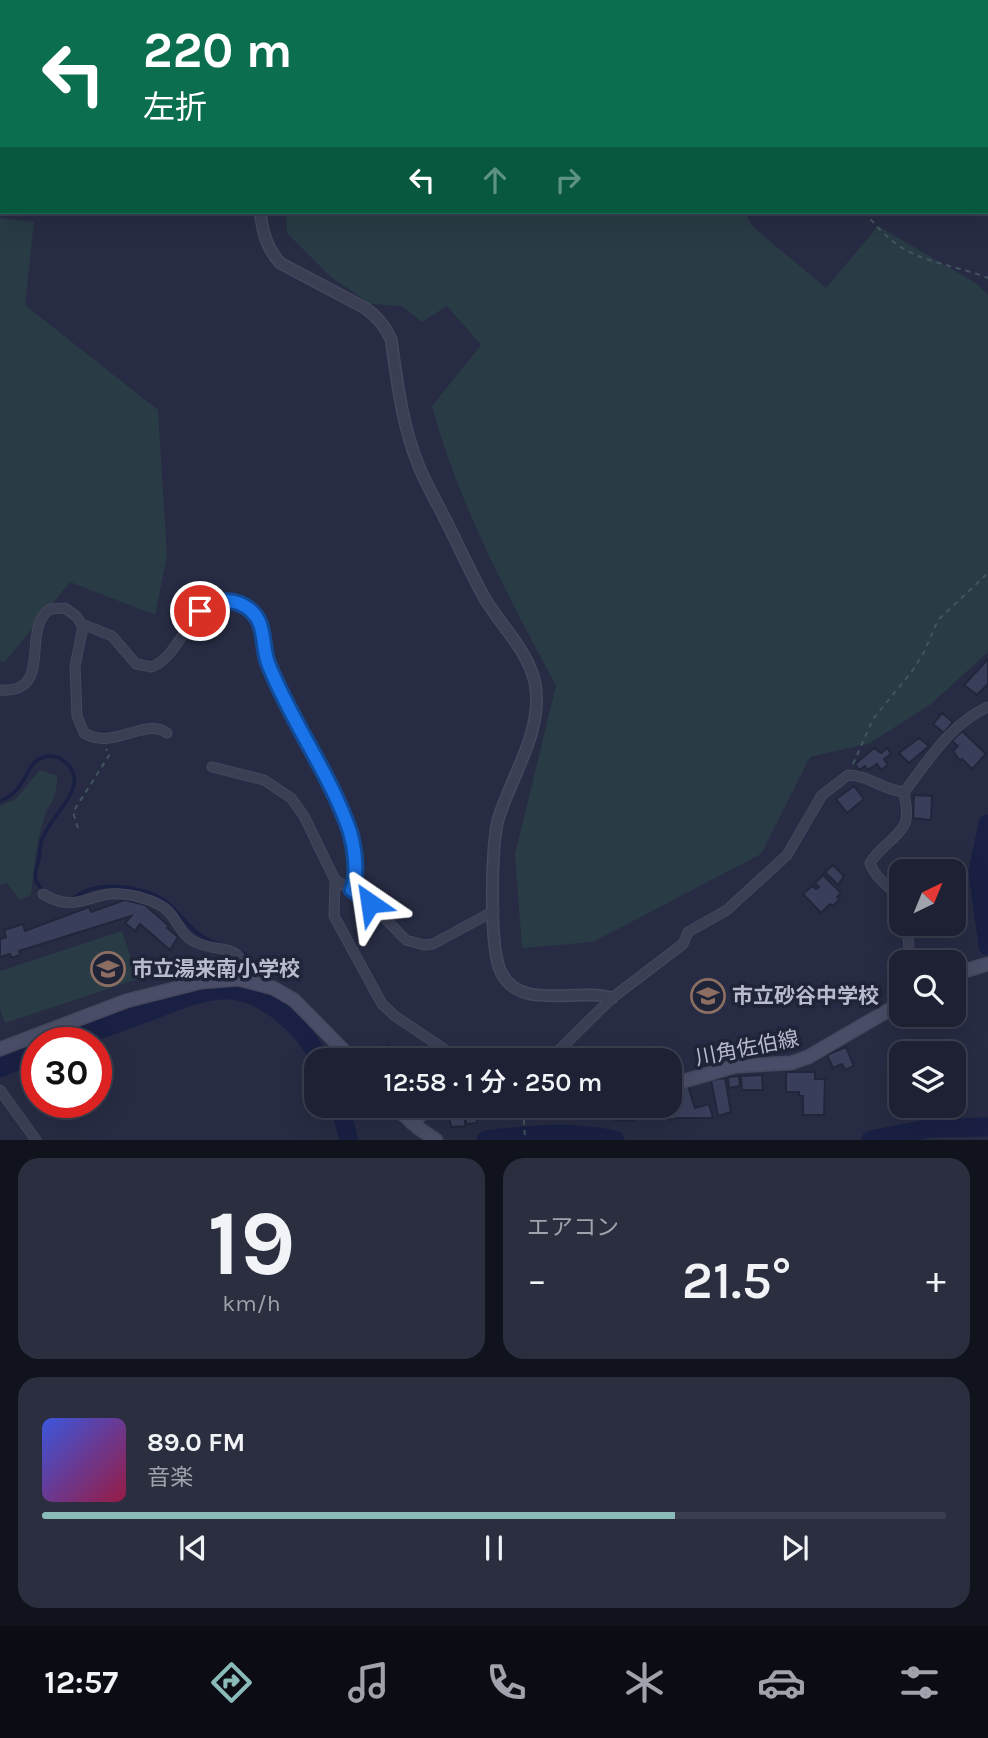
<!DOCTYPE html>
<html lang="ja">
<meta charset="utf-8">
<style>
:root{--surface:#1d2133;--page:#2a2e3f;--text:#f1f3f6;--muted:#a0a3ac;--line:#3b3e4e;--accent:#8bbbb9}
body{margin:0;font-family:Karla,"Noto Sans JP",sans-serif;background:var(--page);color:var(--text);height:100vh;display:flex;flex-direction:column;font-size:26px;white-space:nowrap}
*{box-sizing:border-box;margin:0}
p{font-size:23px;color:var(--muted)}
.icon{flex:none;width:38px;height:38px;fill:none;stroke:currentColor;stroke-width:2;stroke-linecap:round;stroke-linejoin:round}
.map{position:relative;height:1140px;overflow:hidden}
.details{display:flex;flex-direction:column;gap:18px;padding:18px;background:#10121c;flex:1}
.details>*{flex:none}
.top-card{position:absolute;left:0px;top:0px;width:989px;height:214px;box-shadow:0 7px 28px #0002,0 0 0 2px var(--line);background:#0b6e4f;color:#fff;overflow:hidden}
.needle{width:46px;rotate:43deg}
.tools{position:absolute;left:889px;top:859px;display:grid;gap:14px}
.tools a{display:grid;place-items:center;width:77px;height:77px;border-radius:14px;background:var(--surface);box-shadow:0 7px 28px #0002,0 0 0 2px var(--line);font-size:35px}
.speed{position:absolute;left:21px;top:1027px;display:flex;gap:14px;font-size:35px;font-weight:700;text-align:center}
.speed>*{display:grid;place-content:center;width:91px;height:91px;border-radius:50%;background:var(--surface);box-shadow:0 7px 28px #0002,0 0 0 2px var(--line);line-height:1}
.speed .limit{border:10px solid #d22;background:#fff;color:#111}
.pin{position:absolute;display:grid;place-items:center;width:60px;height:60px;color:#fff;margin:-30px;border:4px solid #fff;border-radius:50%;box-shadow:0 2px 7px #0007}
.me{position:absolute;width:77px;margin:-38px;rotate:328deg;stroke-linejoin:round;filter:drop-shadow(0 0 5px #0008)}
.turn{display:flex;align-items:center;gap:24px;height:147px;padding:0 28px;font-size:32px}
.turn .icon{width:91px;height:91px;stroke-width:2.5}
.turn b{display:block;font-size:49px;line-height:60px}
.lanes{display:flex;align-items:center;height:66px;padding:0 28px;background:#0003;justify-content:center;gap:35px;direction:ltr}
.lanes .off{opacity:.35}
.big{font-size:52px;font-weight:600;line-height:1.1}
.details .card{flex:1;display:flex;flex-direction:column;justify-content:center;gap:10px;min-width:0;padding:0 24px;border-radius:21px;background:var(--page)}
.details .dial{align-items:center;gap:0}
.dial b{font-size:91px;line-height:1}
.song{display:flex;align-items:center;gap:21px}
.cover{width:84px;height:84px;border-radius:10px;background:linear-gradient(135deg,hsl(230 70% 55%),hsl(340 70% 35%))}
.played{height:7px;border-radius:4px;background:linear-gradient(90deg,var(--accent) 70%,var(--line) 70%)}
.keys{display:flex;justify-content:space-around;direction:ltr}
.heat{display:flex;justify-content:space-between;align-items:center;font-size:38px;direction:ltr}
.details .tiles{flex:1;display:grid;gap:18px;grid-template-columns:1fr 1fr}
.card:last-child{grid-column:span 2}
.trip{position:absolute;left:304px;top:1048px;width:378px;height:70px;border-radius:21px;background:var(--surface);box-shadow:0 7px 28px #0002,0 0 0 2px var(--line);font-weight:600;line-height:70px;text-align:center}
.dock{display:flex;height:112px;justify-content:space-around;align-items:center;background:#0c0d14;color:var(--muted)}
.dock .icon{width:49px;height:49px}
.dock .current{color:var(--accent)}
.dock b{font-size:32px;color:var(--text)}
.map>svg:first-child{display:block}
.green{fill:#293b45}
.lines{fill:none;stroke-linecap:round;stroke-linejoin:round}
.stream{stroke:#192043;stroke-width:3.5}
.river{stroke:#192043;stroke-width:19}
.building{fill:#393f5a;stroke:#22263b;stroke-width:2}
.minor-casing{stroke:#45485d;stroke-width:11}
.tertiary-casing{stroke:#45485d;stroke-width:13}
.secondary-casing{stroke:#45485d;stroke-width:15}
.path{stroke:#42545d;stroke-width:2;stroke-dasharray:5 5;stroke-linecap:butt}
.minor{stroke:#3b3f54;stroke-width:9}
.tertiary{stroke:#3b3f54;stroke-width:10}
.secondary{stroke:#494d67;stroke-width:12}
.route-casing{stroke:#114b97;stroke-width:18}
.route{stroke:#1a73e8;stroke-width:12}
.labels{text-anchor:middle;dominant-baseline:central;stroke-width:7;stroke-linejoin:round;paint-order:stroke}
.poi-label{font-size:21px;font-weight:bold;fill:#b9bbcd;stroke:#202439;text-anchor:start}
.street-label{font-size:21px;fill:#b9bbcd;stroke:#202439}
</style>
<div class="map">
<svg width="988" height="1140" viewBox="0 0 988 1140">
<rect width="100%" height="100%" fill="#272c44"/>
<path class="green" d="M 286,212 L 745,212 L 752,226 L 826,288 L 878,226 L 977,284 L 988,295 L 988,652 L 931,704 L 870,743 L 810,757 L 761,854 L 593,942 L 522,948 L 515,854 L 556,686 C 508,595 459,506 432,406 L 481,345 L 447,306 L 422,322 L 402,306 L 370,304 L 331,277 L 287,233 Z
M 0,218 L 34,222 L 25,305 L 158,410 L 167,556 L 155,615 L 70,582 L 4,663 L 0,661 Z
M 40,770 L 57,776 C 57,800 51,799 44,818 C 36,843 34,869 31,895 L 20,900 L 7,883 L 0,885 L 0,806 L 16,799 Z
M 122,931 L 138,979 L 5,1023 L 0,1009 L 0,971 Z"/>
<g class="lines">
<path class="stream" d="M 910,0 L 912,2
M 987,59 L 988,60
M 0,801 C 29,790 24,762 44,757 C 60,752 77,768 74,785 C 69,805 48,821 41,842 C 40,847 40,853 39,858 C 35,875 31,877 44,892
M 71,899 C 78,896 84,891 91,889 C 115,882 156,889 173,908 C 188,924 198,939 220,944
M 237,950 L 251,958"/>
<path class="river" d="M 988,824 L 978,871 L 988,946
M 62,1043 C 92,1032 123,1021 153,1010 C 175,1002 197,992 220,990 C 262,987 303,1026 320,1060
M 0,1068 L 37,1053
M 340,1106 L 349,1140
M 486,1140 C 531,1134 571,1131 615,1140
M 871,1140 L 930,1128 L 988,1127"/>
</g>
<path class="building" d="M 988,659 L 988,684 L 977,695 L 964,685 Z
M 942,713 L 953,722 L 944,733 L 933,724 Z
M 962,731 L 986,754 L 972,769 L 962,759 L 960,761 L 953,751 L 958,746 L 952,741 Z
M 919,738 L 929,746 L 909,763 L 899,753 Z
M 874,748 L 881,753 L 887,748 L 891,754 L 884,759 L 888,765 L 881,770 L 877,764 L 868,770 L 865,766 L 859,770 L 855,764 Z
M 854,786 L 864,799 L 847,813 L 836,799 Z
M 914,795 L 932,796 L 931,820 L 913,818 Z
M 833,865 L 844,876 L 838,885 L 825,872 Z
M 823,875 L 841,893 L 837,897 L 840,899 L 833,906 L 830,904 L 821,913 L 803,894 L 812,886 L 816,889 L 819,887 L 815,883 Z
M 125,900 L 145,905 L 169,926 L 167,928 L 178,937 L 170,950 L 140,924 L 135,931 L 125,923 L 131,916 L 19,951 L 20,955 L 12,958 L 10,954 L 0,957 L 0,939 L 6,937 L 4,930 L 23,924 L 25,931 L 89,907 L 91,912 Z
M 388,1045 L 405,1055 L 406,1052 L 414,1057 L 412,1060 L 383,1060 L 374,1056 L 379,1047 L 385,1050 Z
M 846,1047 L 854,1066 L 845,1070 L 842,1064 L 833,1068 L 827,1055 Z
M 786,1072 L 815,1072 L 815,1079 L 825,1079 L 824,1115 L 803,1115 L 803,1096 L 799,1096 L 799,1092 L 786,1092 Z
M 762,1075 L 763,1090 L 742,1090 L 741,1076 Z
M 739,1076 L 740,1086 L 729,1088 L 728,1077 Z
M 725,1078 L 731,1112 L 718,1116 L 711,1080 Z
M 688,1086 L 695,1108 L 709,1104 L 713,1118 L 677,1118 L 670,1120 L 665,1106 L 670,1106 L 670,1092 Z
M 614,1110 L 635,1111 L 635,1121 L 613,1120 Z
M 448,1111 L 465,1111 L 465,1126 L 451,1127 Z
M 466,1113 L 476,1113 L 477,1123 L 466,1124 Z"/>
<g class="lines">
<g class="minor-casing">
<path id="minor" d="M 637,0 L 640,2
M 414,2 L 415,0
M 805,2 L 807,0
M 987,107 L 988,96
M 987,129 L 988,132
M 987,159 L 988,160
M 82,624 L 112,636 L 136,664 L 152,667 C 185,653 188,597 230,602 C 241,603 250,609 257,618 C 266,632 262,649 268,664 C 289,716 373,838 352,890
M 0,690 C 55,694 20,629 50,609 L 65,608 L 77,617 L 83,627 L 75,666 L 77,716 L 84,733 C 113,751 144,717 167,733
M 212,767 L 264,780 L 291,798 L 304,816 L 335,880 L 366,899 L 406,940 L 424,945 L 433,944 L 494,911
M 335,880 L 334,916 L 382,1004 L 395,1016 L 447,1051 L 468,1060
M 43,894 C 80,917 93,885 135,896 C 146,899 161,903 169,912 C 179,923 182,937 197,943 C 222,953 247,943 244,980
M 901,901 C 892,887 875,879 870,863 C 878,849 904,833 906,820 C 908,812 905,800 904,792
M 907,924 L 910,962
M 549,1060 L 612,998 L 683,944 L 688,932 L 727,910 L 787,855 L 822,795 L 848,775 C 872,776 881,790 904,792 C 929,760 950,724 988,707
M 0,1090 L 36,1140"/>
</g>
<g class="tertiary-casing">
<path id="tertiary" d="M 307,2 L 308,0
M 260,212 C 263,232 266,247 280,263 L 365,308 C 377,316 385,326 391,339 C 397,380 402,425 418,464 C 425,483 437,502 446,521 C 459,546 470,572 484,597 C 500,625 528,650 535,683 C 544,731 511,776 498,820 C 491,845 489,949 501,972 C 520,1012 577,987 612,998"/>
</g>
<g class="secondary-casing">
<path id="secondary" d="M 954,974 L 988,964
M 0,1049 L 126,1001 L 201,982 L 238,979 L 273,988 L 294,1000 L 353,1060
M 670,1085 L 736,1066 L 791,1063 L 808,1057 L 901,1003
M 394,1106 L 417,1127 L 436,1140
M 494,1106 L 561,1111 L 597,1106
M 411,1122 L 433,1106"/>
</g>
<path class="path" d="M 864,212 C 876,225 888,240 904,249 C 930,264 961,267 988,278
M 853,764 L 873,719 L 913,670 L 924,652 L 938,620 L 988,573
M 78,828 L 73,812 L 110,754 L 106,749
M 524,1120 L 525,1140"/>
<use href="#minor" class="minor"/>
<use href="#tertiary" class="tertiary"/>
<use href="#secondary" class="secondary"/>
</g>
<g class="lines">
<g class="route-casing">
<path id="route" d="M 200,611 C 214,600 234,597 249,609 C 267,623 261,645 268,663 C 290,720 331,775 350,832 C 355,849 358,874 352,890 L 370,903"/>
</g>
<use href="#route" class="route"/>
</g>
<defs>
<g id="school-ring" transform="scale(1.75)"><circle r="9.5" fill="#202439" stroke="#8d6e63" stroke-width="1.5"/><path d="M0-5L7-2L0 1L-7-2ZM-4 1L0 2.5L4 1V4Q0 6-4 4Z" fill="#8d6e63"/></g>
</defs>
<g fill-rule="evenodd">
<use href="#school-ring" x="108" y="969"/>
<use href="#school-ring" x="708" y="996"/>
</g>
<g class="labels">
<g class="poi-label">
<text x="132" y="969">市立湯来南小学校</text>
<text x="732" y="996">市立砂谷中学校</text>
</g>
<g class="street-label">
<text transform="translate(747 1048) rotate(-11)">川角佐伯線</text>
</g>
</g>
</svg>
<div class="tools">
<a><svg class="needle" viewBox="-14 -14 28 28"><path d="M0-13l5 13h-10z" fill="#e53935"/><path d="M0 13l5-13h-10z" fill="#a0a3ac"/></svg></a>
<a><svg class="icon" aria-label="search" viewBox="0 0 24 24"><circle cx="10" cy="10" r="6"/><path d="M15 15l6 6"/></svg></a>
<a><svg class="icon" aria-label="layers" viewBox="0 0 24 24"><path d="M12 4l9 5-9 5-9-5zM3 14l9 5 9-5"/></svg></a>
</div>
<div class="speed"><div class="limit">30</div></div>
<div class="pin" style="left:200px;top:611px;background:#d93025"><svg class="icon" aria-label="arrive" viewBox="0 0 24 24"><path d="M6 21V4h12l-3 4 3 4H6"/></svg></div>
<svg class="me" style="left:370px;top:903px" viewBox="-20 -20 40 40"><path d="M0-17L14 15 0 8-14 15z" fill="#1a73e8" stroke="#fff" stroke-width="4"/></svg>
<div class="trip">12:58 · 1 分 · 250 m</div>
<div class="top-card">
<div class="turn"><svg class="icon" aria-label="left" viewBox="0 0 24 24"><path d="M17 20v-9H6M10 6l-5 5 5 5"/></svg><div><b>220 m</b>左折</div></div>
<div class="lanes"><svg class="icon" aria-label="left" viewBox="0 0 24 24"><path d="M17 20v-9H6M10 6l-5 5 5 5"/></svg><svg class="icon off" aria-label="ahead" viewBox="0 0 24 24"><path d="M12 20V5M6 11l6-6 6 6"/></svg><svg class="icon off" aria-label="right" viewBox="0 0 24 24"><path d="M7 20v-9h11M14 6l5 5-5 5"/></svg></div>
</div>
</div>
<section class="details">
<div class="tiles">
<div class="card dial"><b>19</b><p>km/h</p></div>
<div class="card"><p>エアコン</p>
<div class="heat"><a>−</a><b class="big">21.5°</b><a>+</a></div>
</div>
<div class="card">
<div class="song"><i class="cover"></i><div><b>89.0 FM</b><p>音楽</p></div></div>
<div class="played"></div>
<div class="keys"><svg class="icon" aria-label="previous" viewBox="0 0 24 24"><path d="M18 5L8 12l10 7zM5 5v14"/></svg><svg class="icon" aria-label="pause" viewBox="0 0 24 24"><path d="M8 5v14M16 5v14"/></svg><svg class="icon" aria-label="next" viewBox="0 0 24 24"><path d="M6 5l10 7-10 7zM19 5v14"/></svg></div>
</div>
</div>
</section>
<nav class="dock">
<b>12:57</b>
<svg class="icon current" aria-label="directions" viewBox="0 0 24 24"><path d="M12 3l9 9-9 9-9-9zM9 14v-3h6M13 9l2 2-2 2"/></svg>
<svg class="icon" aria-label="music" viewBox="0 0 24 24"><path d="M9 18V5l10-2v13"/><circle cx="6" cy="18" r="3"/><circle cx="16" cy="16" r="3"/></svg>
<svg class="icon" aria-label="phone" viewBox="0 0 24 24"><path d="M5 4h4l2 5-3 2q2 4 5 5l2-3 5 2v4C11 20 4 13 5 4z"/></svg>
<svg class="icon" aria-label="climate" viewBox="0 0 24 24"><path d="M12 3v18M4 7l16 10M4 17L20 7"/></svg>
<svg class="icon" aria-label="car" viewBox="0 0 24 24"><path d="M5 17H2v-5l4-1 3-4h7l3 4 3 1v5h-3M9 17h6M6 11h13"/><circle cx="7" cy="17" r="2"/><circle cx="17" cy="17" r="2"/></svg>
<svg class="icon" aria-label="filters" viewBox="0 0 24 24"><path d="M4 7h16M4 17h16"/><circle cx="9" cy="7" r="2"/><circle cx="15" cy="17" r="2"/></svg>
</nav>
